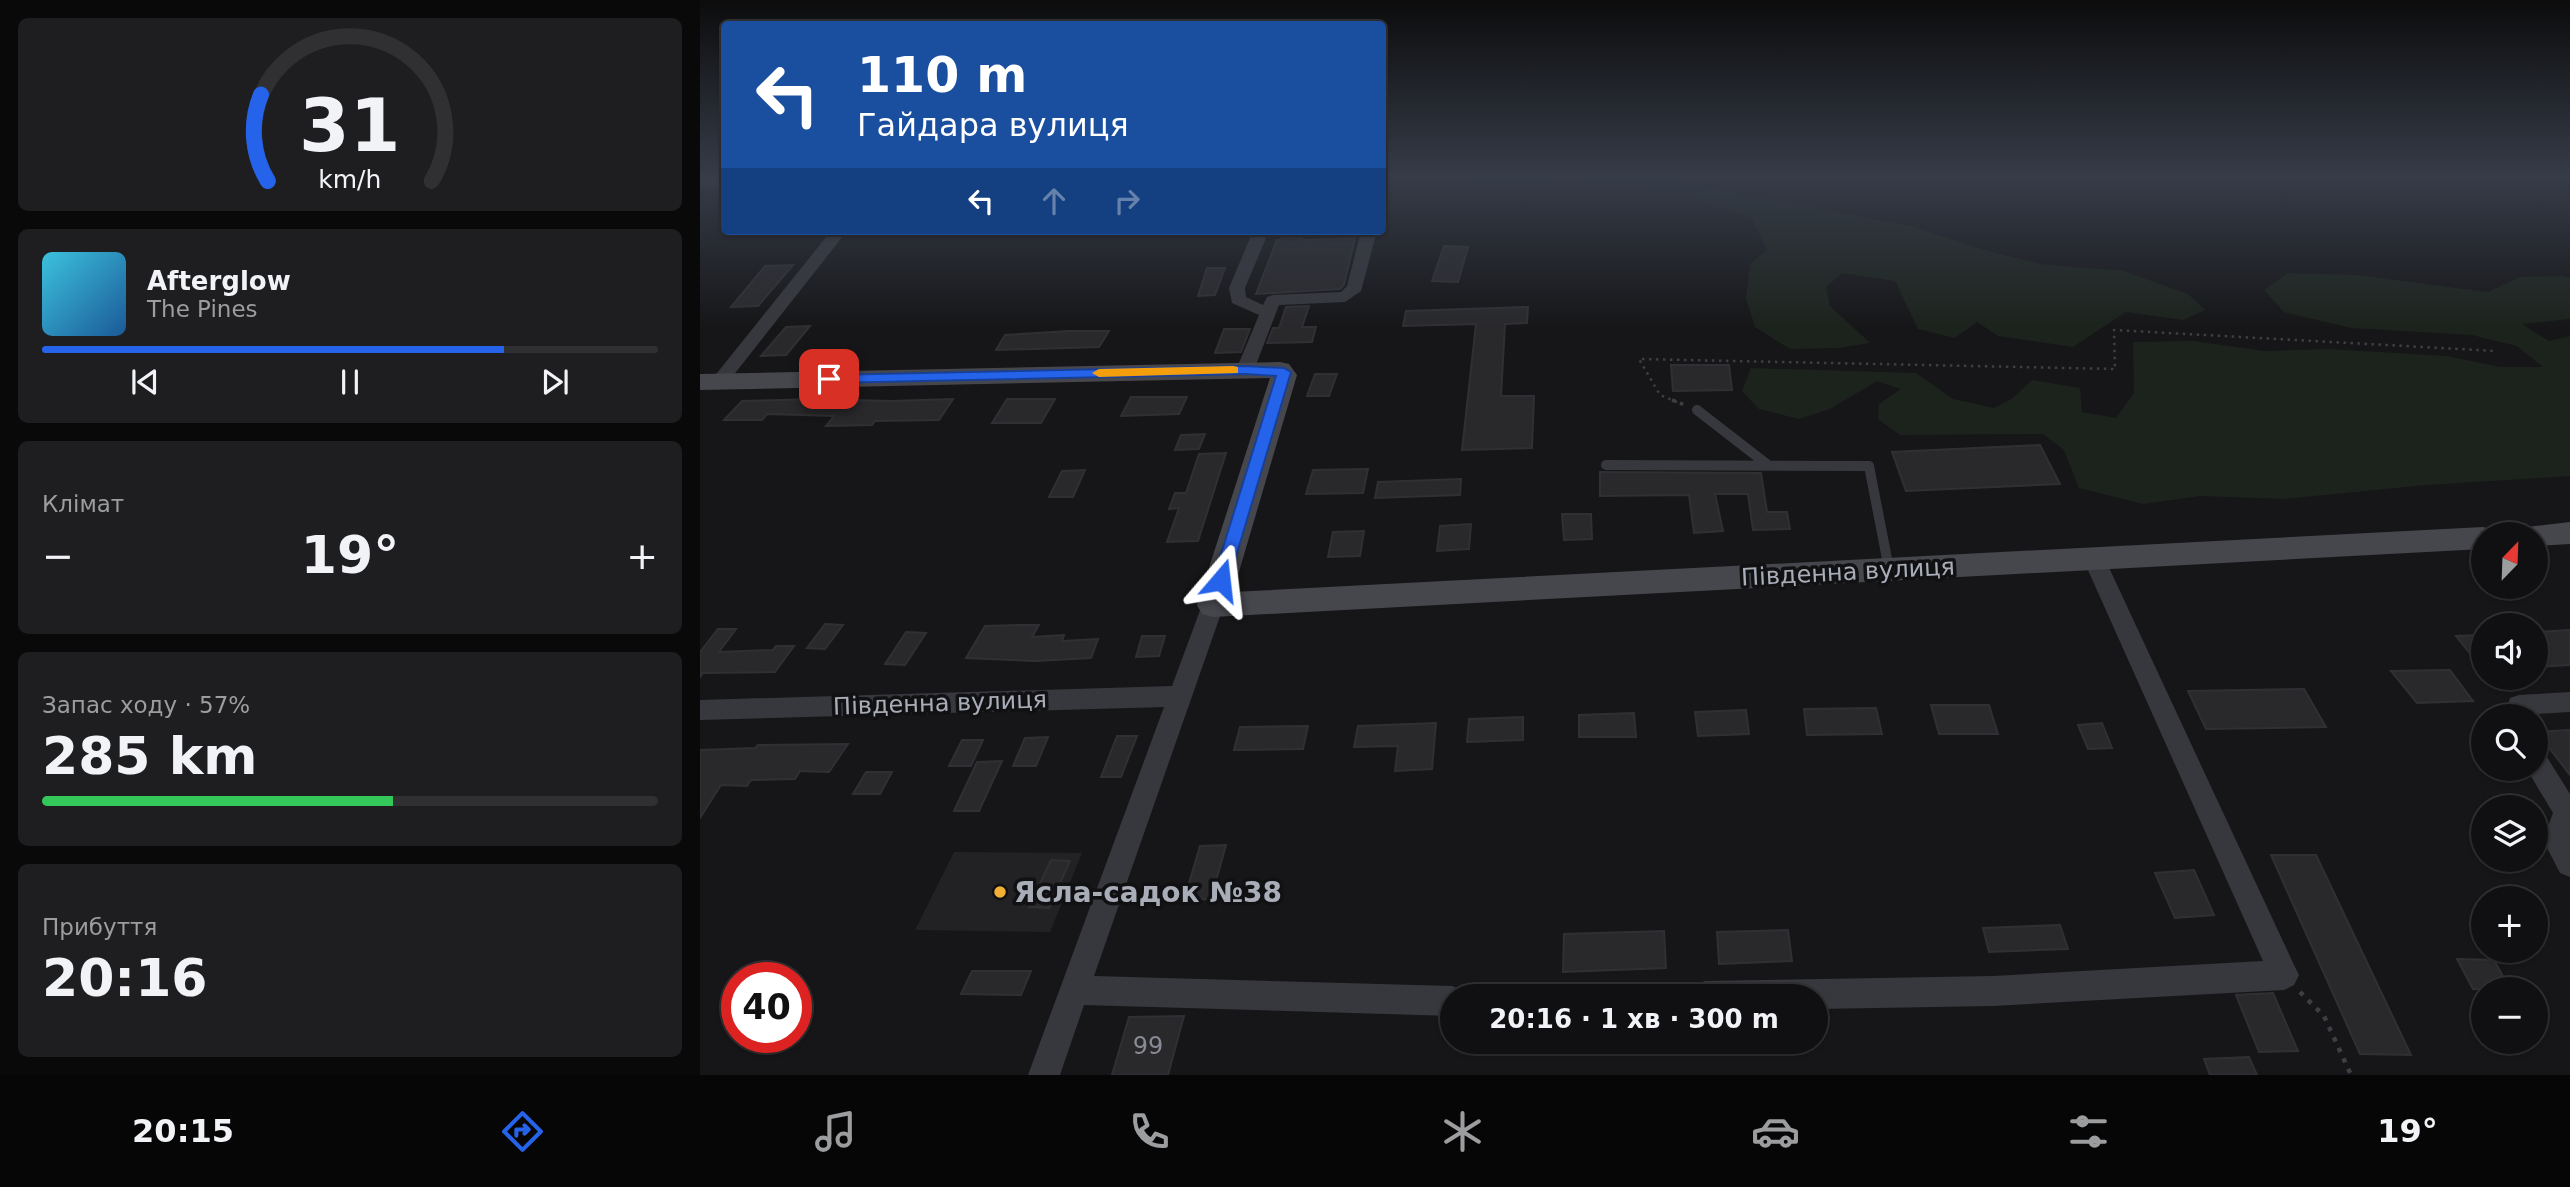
<!DOCTYPE html>
<html lang="uk">
<meta charset="utf-8">
<style>
:root{--surface:#101012;--page:#1e1e20;--text:#f1f3f6;--muted:#9c9d9f;--line:#303032;--accent:#2563eb}
body{margin:0;font-family:"DejaVu Sans",sans-serif;background:var(--page);color:var(--text);height:100vh;display:flex;flex-direction:column;font-size:26px;white-space:nowrap}
*{box-sizing:border-box;margin:0}
p{font-size:23px;color:var(--muted)}
.icon{flex:none;width:38px;height:38px;fill:none;stroke:currentColor;stroke-width:2;stroke-linecap:round;stroke-linejoin:round}
.map{position:relative;flex:1;overflow:hidden}
.panel{display:flex;flex-direction:column;gap:18px;padding:18px;background:#09090a;width:700px}
.panel>*{flex:none}
.banner{position:absolute;left:21px;top:21px;width:665px;height:214px;border-radius:7px;box-shadow:0 2px 5px #0004,0 0 0 2px var(--line);background:#1a4fa0;color:#fff;overflow:hidden}
.needle{width:46px;rotate:23deg}
.controls{position:absolute;left:1771px;top:522px;display:grid;gap:14px}
.controls a{display:grid;place-items:center;width:77px;height:77px;border-radius:50%;background:var(--surface);box-shadow:0 2px 5px #0004,0 0 0 2px var(--line);font-size:35px}
.speed{position:absolute;left:21px;top:962px;display:flex;gap:14px;font-size:35px;font-weight:700;text-align:center}
.speed>*{display:grid;place-content:center;width:91px;height:91px;border-radius:50%;background:var(--surface);box-shadow:0 2px 5px #0004,0 0 0 2px var(--line);line-height:1}
.speed .limit{border:10px solid #d22;background:#fff;color:#111}
.pin{position:absolute;display:grid;place-items:center;width:60px;height:60px;color:#fff;margin:-30px;border-radius:14px;box-shadow:0 4px 10px #0006}
.me{position:absolute;width:77px;margin:-38px;rotate:17deg;stroke-linejoin:round;filter:drop-shadow(0 0 5px #0008)}
.turn{display:flex;align-items:center;gap:24px;height:147px;padding:0 21px;font-size:32px}
.turn .icon{width:91px;height:91px;stroke-width:2.5}
.turn b{display:block;font-size:49px;line-height:60px}
.lanes{display:flex;align-items:center;height:66px;padding:0 21px;background:#0003;justify-content:center;gap:35px;direction:ltr}
.lanes .off{opacity:.35}
.big{font-size:52px;font-weight:600;line-height:1.1}
.panel .widget{flex:1;display:flex;flex-direction:column;justify-content:center;gap:10px;min-width:0;padding:0 24px;border-radius:10px;background:var(--page)}
.panel .dial{align-items:center;gap:0}
.dial svg{height:182px;overflow:visible;fill:none;stroke:var(--line);stroke-width:7;stroke-linecap:round;text-anchor:middle}
.dial text{fill:var(--text);stroke:none}
.song{display:flex;align-items:center;gap:21px}
.cover{width:84px;height:84px;border-radius:10px;background:linear-gradient(135deg,hsl(190 70% 55%),hsl(210 70% 35%))}
.played{height:7px;border-radius:4px;background:linear-gradient(90deg,var(--accent) 75%,var(--line) 75%)}
.keys{display:flex;justify-content:space-around;direction:ltr}
.heat{display:flex;justify-content:space-between;align-items:center;font-size:38px;direction:ltr}
.charge{height:10px;border-radius:5px;background:linear-gradient(90deg,#34c759 57%,var(--line) 0)}
.trip{position:absolute;left:740px;top:984px;width:388px;height:70px;border-radius:35px;background:var(--surface);box-shadow:0 2px 5px #0004,0 0 0 2px var(--line);font-weight:600;line-height:70px;text-align:center}
.tab-bar{display:flex;height:112px;justify-content:space-around;align-items:center;background:#060607;color:var(--muted)}
.tab-bar .icon{width:49px;height:49px}
.tab-bar .selected{color:var(--accent)}
.tab-bar b{font-size:32px;color:var(--text)}
main{display:flex;flex:1;min-height:0}
.map>svg:first-child{display:block}
.built{fill:#222225}
.green{fill:#1c231d}
.building{fill:#29292c;stroke:#303034;stroke-width:2}
.lines{fill:none;stroke-linecap:round;stroke-linejoin:round}
.path-far2{stroke:#3d3f44;stroke-width:2.5;stroke-dasharray:2.5 4.5;stroke-linecap:butt}
.path-far1{stroke:#3d3f44;stroke-width:3.5;stroke-dasharray:3.5 5;stroke-linecap:butt}
.path{stroke:#3d3f44;stroke-width:4.5;stroke-dasharray:4.5 7;stroke-linecap:butt}
.lane{stroke:#37383d;stroke-width:10}
.street{fill:#37383d;fill-rule:evenodd}
.secondary{fill:#45474d;fill-rule:evenodd}
.route{fill:#2563eb;stroke:#184099;stroke-width:2}
.slow{fill:#f59e0b}
.poi-dot{fill:#f2b134;stroke:#111113;stroke-width:2.5}
.labels{text-anchor:middle;dominant-baseline:central;stroke-width:7;stroke-linejoin:round;paint-order:stroke}
.street-label{font-size:24px;fill:#a8adb8;stroke:#111113}
.near-number-label{font-size:24px;fill:#888b94}
.near-poi-label{font-size:28px;font-weight:bold;fill:#a8adb8;stroke:#111113;text-anchor:start}
</style>
<main>
<section class="panel">
<div class="widget dial"><svg viewBox="0 0 100 80">
<path d="M14 69A42 42 0 1 1 86 69"/>
<path d="M14 69A42 42 0 0 1 11 31" stroke="#2563eb"/>
<text x="50" y="56" font-size="32" font-weight="700">31</text>
<text x="50" y="72" font-size="11">km/h</text>
</svg></div>
<div class="widget">
<div class="song"><i class="cover"></i><div><b>Afterglow</b><p>The Pines</p></div></div>
<div class="played"></div>
<div class="keys"><svg class="icon" aria-label="previous" viewBox="0 0 24 24"><path d="M18 5L8 12l10 7zM5 5v14"/></svg><svg class="icon" aria-label="pause" viewBox="0 0 24 24"><path d="M8 5v14M16 5v14"/></svg><svg class="icon" aria-label="next" viewBox="0 0 24 24"><path d="M6 5l10 7-10 7zM19 5v14"/></svg></div>
</div>
<div class="widget"><p>Клімат</p>
<div class="heat"><a>−</a><b class="big">19°</b><a>+</a></div>
</div>
<div class="widget"><p>Запас ходу · 57%</p><b class="big">285 km</b><div class="charge"></div></div>
<div class="widget"><p>Прибуття</p><b class="big">20:16</b></div>
</section>
<div class="map">
<svg width="1870" height="1075" viewBox="0 0 1870 1075">
<rect width="100%" height="100%" fill="#161618"/>
<path class="built" d="M 254,852 L 382,853 L 350,932 L 215,930 Z"/>
<path class="green" d="M 959,177 L 1211,226 L 1288,251 L 1341,264 L 1424,271 L 1488,294 L 1505,310 L 1483,320 L 1426,312 L 1373,347 L 1298,336 L 1277,322 L 1255,338 L 1218,329 L 1195,281 L 1142,273 L 1126,287 L 1130,306 L 1170,343 L 1138,348 L 1090,349 L 1055,327 L 1046,299 L 1050,264 L 1067,250 L 1051,218 L 992,198 L 906,184 L 869,182 L 783,189 L 761,178 Z
M 1588,273 L 1657,275 L 1788,292 L 1819,277 L 1863,276 L 1870,278 L 1870,319 L 1822,324 L 1849,341 L 1870,336 L 1870,476 L 1726,485 L 1584,499 L 1500,496 L 1443,504 L 1379,488 L 1364,450 L 1343,434 L 1200,435 L 1178,419 L 1179,404 L 1201,389 L 1177,381 L 1130,409 L 1099,419 L 1059,409 L 1042,391 L 1051,368 L 1216,373 L 1253,399 L 1294,408 L 1313,398 L 1332,380 L 1380,388 L 1382,412 L 1416,418 L 1434,393 L 1433,342 L 1494,341 L 1564,351 L 1628,349 L 1747,356 L 1800,367 L 1843,367 L 1817,346 L 1772,335 L 1651,328 L 1584,312 L 1564,290 Z"/>
<path class="building" d="M 584,231 L 604,231 L 601,240 L 655,238 L 644,285 L 640,289 L 556,294 L 577,240 L 581,240 Z
M 744,246 L 768,247 L 758,282 L 732,281 Z
M 93,265 L 58,306 L 31,307 L 65,266 Z
M 507,268 L 525,268 L 515,295 L 498,296 Z
M 609,306 L 602,327 L 616,327 L 612,342 L 567,343 L 573,328 L 579,328 L 586,307 Z
M 828,307 L 827,323 L 805,324 L 801,396 L 834,396 L 832,448 L 762,450 L 776,324 L 703,326 L 706,311 Z
M 110,326 L 86,355 L 61,356 L 86,327 Z
M 524,329 L 550,329 L 541,352 L 515,353 Z
M 369,331 L 409,331 L 399,347 L 296,350 L 305,335 Z
M 971,365 L 1029,365 L 1032,390 L 973,391 Z
M 615,374 L 637,374 L 629,396 L 607,396 Z
M 431,397 L 487,397 L 479,414 L 421,416 Z
M 117,399 L 191,401 L 253,399 L 239,420 L 175,421 L 172,425 L 126,426 L 134,416 L 67,414 L 62,420 L 24,420 L 42,401 Z
M 307,399 L 355,399 L 341,423 L 292,423 Z
M 505,434 L 499,449 L 475,450 L 481,435 Z
M 1340,445 L 1360,484 L 1206,491 L 1192,452 Z
M 526,453 L 498,541 L 467,542 L 479,508 L 469,509 L 475,493 L 486,493 L 499,454 Z
M 668,469 L 663,493 L 606,494 L 613,470 Z
M 385,470 L 373,497 L 349,497 L 362,471 Z
M 900,472 L 1061,473 L 1067,512 L 1087,512 L 1090,529 L 1053,530 L 1048,494 L 1015,494 L 1023,531 L 994,533 L 989,495 L 900,496 Z
M 761,479 L 760,495 L 675,498 L 678,482 Z
M 862,514 L 891,514 L 892,539 L 864,540 Z
M 771,524 L 769,549 L 737,551 L 740,526 Z
M 664,531 L 660,556 L 628,557 L 633,532 Z
M 125,624 L 143,625 L 125,649 L 107,648 Z
M 319,625 L 339,625 L 332,637 L 364,635 L 362,641 L 398,639 L 391,658 L 335,661 L 266,658 L 285,626 Z
M 18,629 L 36,629 L 19,652 L 73,650 L 76,646 L 94,646 L 75,672 L 3,673 L 0,677 L 0,652 Z
M 1870,630 L 1870,665 L 1836,667 L 1836,632 Z
M 206,632 L 226,633 L 205,665 L 185,664 Z
M 1783,635 L 1783,670 L 1756,636 Z
M 442,636 L 465,636 L 459,656 L 436,657 Z
M 1750,670 L 1773,701 L 1717,703 L 1691,671 Z
M 1604,689 L 1626,727 L 1506,729 L 1488,691 Z
M 1231,705 L 1289,705 L 1298,734 L 1239,734 Z
M 1176,708 L 1182,734 L 1107,735 L 1104,709 Z
M 1046,710 L 1049,734 L 998,736 L 995,712 Z
M 934,713 L 936,737 L 879,737 L 879,715 Z
M 823,717 L 823,740 L 767,742 L 769,719 Z
M 736,723 L 732,769 L 695,771 L 698,746 L 654,747 L 658,726 Z
M 1402,723 L 1412,748 L 1388,749 L 1378,725 Z
M 608,726 L 603,749 L 534,750 L 540,727 Z
M 1870,730 L 1870,775 L 1837,732 Z
M 417,736 L 437,736 L 421,777 L 401,777 Z
M 348,737 L 336,766 L 313,766 L 325,738 Z
M 262,740 L 283,740 L 271,766 L 249,766 Z
M 148,744 L 129,772 L 100,771 L 95,779 L 51,780 L 47,786 L 21,785 L 0,818 L 0,750 L 55,748 L 58,745 Z
M 302,761 L 279,811 L 254,811 L 277,762 Z
M 166,772 L 192,772 L 180,794 L 153,794 Z
M 526,845 L 511,899 L 484,900 L 500,846 Z
M 1571,855 L 1616,855 L 1711,1055 L 1660,1054 Z
M 351,860 L 370,861 L 349,908 L 329,907 Z
M 1494,870 L 1514,915 L 1475,918 L 1455,873 Z
M 1360,925 L 1368,949 L 1289,952 L 1283,928 Z
M 1088,930 L 1092,961 L 1019,964 L 1017,932 Z
M 964,931 L 966,968 L 863,972 L 864,934 Z
M 1757,959 L 1794,960 L 1810,989 L 1773,989 Z
M 272,971 L 331,971 L 321,995 L 261,994 Z
M 1573,993 L 1598,1051 L 1559,1052 L 1536,995 Z
M 484,1016 L 468,1075 L 412,1075 L 429,1017 Z
M 1549,1057 L 1557,1075 L 1510,1075 L 1504,1059 Z"/>
<g class="lines">
<path class="path-far2" d="M 977,402 L 960,395 L 939,359 L 1415,369 L 1414,330 L 1795,351"/>
<path class="path-far1" d="M 972,400 L 985,405"/>
<path class="path" d="M 1600,992 L 1624,1016 L 1651,1075"/>
<path class="lane" d="M 997,410 L 1068,465
M 906,465 L 1169,466 L 1189,569"/>
<path class="street" d="M 24,179 L 24,187 L 0,188 L 0,180 Z
M 131,231 L 147,231 L 25,386 L 13,386 L 10,382 L 13,378 Z
M 553,231 L 569,231 L 545,288 L 546,297 L 563,305 L 567,297 L 573,295 L 641,292 L 647,286 L 661,231 L 677,231 L 661,291 L 645,302 L 579,305 L 554,370 L 545,375 L 536,370 L 559,315 L 532,303 L 529,288 Z
M 1394,551 L 1402,553 L 1405,559 L 1594,965 L 1599,975 L 1594,985 L 1584,990 L 1293,1006 L 1116,1009 L 1116,996 L 990,996 L 994,985 L 1005,981 L 1293,976 L 1563,961 L 1383,559 L 1386,553 Z
M 513,596 L 521,599 L 524,605 L 394,976 L 752,986 L 763,990 L 765,996 L 752,996 L 752,1016 L 384,1005 L 360,1075 L 328,1075 L 464,707 L 0,720 L 0,700 L 472,686 L 502,605 L 505,599 Z
M 1870,692 L 1870,712 L 1805,716 L 1810,698 L 1819,695 Z
M 1836,751 L 1845,754 L 1870,794 L 1870,877 L 1860,873 L 1843,840 L 1853,813 L 1826,768 L 1836,768 Z"/>
<path class="secondary" d="M 580,362 L 589,364 L 597,375 L 533,592 L 1783,527 L 1794,530 L 1795,534 L 1783,534 L 1783,549 L 513,617 L 502,614 L 497,605 L 570,378 L 0,390 L 0,374 Z
M 1870,522 L 1870,544 L 1836,546 L 1836,534 L 1822,534 L 1826,527 Z"/>
</g>
<linearGradient id="sky" x2="0" y2="1"><stop stop-color="#0c0c0d"/><stop offset="0.54" stop-color="#363c48"/><stop offset="1" stop-color="#363c48" stop-opacity="0"/></linearGradient>
<rect width="1870" height="328" fill="url(#sky)"/>
<path class="route" d="M 545,366 L 584,368 L 591,372 L 529,580 L 521,586 L 513,580 L 576,376 L 545,374 L 129,383 L 123,379 L 129,375 Z"/>
<path class="slow" d="M 533,366 L 538,367 L 538,373 L 399,377 L 392,373 L 399,369 Z"/>
<circle class="poi-dot" cx="300" cy="892" r="7"/>
<g class="labels">
<g class="street-label">
<text transform="translate(1148 572) rotate(-3)">Південна вулиця</text>
<text transform="translate(240 703) rotate(-2)">Південна вулиця</text>
</g>
<g class="near-number-label">
<text x="448" y="1046">99</text>
</g>
<g class="near-poi-label">
<text x="314" y="892">Ясла-садок №38</text>
</g>
</g>
</svg>
<div class="controls">
<a><svg class="needle" viewBox="-14 -14 28 28"><path d="M0-13l5 13h-10z" fill="#e53935"/><path d="M0 13l5-13h-10z" fill="#9c9d9f"/></svg></a>
<a><svg class="icon" aria-label="sound" viewBox="0 0 24 24"><path d="M4 9h4l5-4v14l-5-4H4zM17 9q2 3 0 6"/></svg></a>
<a><svg class="icon" aria-label="search" viewBox="0 0 24 24"><circle cx="10" cy="10" r="6"/><path d="M15 15l6 6"/></svg></a>
<a><svg class="icon" aria-label="layers" viewBox="0 0 24 24"><path d="M12 4l9 5-9 5-9-5zM3 14l9 5 9-5"/></svg></a>
<a>+</a>
<a>−</a>
</div>
<div class="speed"><div class="limit">40</div></div>
<div class="pin" style="left:129px;top:379px;background:#d93025"><svg class="icon" aria-label="arrive" viewBox="0 0 24 24"><path d="M6 21V4h12l-3 4 3 4H6"/></svg></div>
<svg class="me" style="left:521px;top:580px" viewBox="-20 -20 40 40"><path d="M0-17L14 15 0 8-14 15z" fill="#2563eb" stroke="#fff" stroke-width="4"/></svg>
<div class="trip">20:16 · 1 хв · 300 m</div>
<div class="banner">
<div class="turn"><svg class="icon" aria-label="left" viewBox="0 0 24 24"><path d="M17 20v-9H6M10 6l-5 5 5 5"/></svg><div><b>110 m</b>Гайдара вулиця</div></div>
<div class="lanes"><svg class="icon" aria-label="left" viewBox="0 0 24 24"><path d="M17 20v-9H6M10 6l-5 5 5 5"/></svg><svg class="icon off" aria-label="ahead" viewBox="0 0 24 24"><path d="M12 20V5M6 11l6-6 6 6"/></svg><svg class="icon off" aria-label="right" viewBox="0 0 24 24"><path d="M7 20v-9h11M14 6l5 5-5 5"/></svg></div>
</div>
</div>
</main>
<nav class="tab-bar">
<b>20:15</b>
<svg class="icon selected" aria-label="directions" viewBox="0 0 24 24"><path d="M12 3l9 9-9 9-9-9zM9 14v-3h6M13 9l2 2-2 2"/></svg>
<svg class="icon" aria-label="music" viewBox="0 0 24 24"><path d="M9 18V5l10-2v13"/><circle cx="6" cy="18" r="3"/><circle cx="16" cy="16" r="3"/></svg>
<svg class="icon" aria-label="phone" viewBox="0 0 24 24"><path d="M5 4h4l2 5-3 2q2 4 5 5l2-3 5 2v4C11 20 4 13 5 4z"/></svg>
<svg class="icon" aria-label="climate" viewBox="0 0 24 24"><path d="M12 3v18M4 7l16 10M4 17L20 7"/></svg>
<svg class="icon" aria-label="car" viewBox="0 0 24 24"><path d="M5 17H2v-5l4-1 3-4h7l3 4 3 1v5h-3M9 17h6M6 11h13"/><circle cx="7" cy="17" r="2"/><circle cx="17" cy="17" r="2"/></svg>
<svg class="icon" aria-label="filters" viewBox="0 0 24 24"><path d="M4 7h16M4 17h16"/><circle cx="9" cy="7" r="2"/><circle cx="15" cy="17" r="2"/></svg>
<b>19°</b>
</nav>
